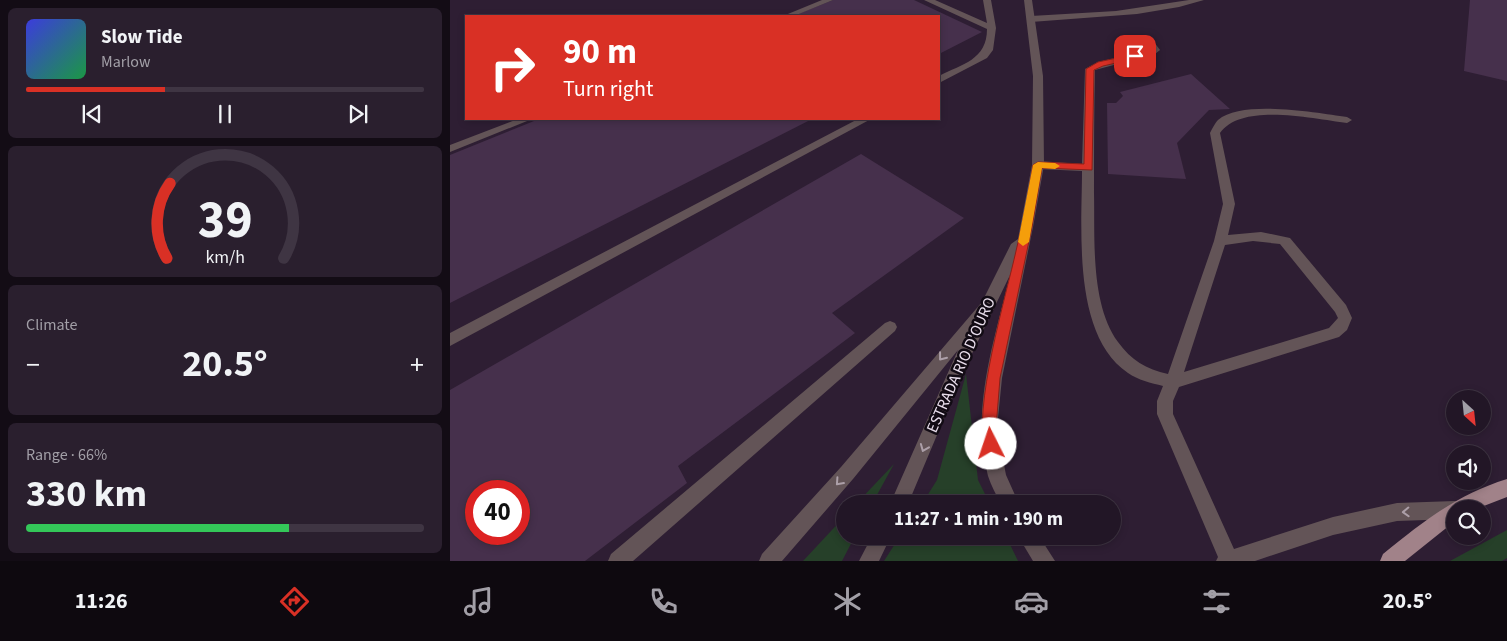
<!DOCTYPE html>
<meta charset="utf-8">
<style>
:root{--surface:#221626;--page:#2a1f2e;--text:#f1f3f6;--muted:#a29fa7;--line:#3f3543;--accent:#d93025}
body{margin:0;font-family:"Source Sans 3",sans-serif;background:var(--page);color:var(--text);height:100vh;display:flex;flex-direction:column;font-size:19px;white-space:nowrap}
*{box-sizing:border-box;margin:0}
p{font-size:16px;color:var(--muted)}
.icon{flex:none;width:28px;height:28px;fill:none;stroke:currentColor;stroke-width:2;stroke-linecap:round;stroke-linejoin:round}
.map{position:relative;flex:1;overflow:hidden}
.side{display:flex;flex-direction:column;gap:8px;padding:8px;background:#130c15;width:450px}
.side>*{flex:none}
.hud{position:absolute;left:15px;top:15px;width:475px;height:105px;border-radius:0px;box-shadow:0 2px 8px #0003,0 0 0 1px var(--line);background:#d93025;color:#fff;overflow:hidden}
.needle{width:32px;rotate:153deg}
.buttons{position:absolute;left:996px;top:390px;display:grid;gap:10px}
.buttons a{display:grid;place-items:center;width:45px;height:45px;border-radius:50%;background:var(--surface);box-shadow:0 2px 8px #0003,0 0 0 1px var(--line);font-size:25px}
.speed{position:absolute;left:15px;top:480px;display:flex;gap:10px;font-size:25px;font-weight:700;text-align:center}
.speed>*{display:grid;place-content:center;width:65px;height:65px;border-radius:50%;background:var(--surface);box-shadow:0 2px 8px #0003,0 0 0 1px var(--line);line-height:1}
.speed .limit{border:8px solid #d22;background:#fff;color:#111}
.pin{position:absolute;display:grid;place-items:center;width:42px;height:42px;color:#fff;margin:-21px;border-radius:10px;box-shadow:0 2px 8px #0006}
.me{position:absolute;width:55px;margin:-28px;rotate:356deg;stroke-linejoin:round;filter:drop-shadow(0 0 4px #0008)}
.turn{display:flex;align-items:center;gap:18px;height:105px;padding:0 15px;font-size:22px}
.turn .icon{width:65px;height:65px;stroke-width:2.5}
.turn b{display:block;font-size:35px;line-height:42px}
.big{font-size:38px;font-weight:700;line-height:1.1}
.side .tile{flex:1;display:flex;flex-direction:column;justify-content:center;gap:8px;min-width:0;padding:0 18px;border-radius:8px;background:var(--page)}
.side .dial{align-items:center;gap:0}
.dial svg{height:130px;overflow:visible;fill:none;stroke:var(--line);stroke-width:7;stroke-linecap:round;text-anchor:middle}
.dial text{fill:var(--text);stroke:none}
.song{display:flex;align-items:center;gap:15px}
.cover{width:60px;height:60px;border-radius:8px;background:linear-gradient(135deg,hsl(240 70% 55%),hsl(140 70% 35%))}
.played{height:5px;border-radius:2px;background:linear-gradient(90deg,var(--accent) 35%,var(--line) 35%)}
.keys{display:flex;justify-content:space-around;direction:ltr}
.heat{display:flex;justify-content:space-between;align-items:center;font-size:28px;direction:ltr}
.charge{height:8px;border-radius:4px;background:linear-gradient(90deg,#34c759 66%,var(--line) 0)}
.trip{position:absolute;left:386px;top:495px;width:285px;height:50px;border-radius:25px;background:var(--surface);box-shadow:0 2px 8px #0003,0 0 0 1px var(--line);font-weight:700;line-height:50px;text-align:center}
.dock{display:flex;height:80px;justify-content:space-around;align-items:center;background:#0e090f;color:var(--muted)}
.dock .icon{width:35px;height:35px}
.dock .active{color:var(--accent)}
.dock b{font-size:22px;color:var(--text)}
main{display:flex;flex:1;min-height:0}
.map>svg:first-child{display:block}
.green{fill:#264029}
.building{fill:#46304c;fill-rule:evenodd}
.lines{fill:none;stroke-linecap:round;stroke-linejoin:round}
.service{fill:#635457;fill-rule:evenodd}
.tertiary{fill:#635457;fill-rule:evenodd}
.primary{fill:#a18289;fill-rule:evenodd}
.oneway{stroke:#ac9fa8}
.route{fill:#d93025;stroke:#8d1f18}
.slow{fill:#f59e0b}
.labels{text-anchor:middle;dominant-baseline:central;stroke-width:5;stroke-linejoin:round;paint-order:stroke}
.street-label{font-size:16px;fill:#e8ddeb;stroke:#120b14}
</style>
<main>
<section class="side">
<div class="tile">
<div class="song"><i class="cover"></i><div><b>Slow Tide</b><p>Marlow</p></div></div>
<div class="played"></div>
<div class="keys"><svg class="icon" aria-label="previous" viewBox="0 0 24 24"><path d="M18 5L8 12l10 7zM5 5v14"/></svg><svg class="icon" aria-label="pause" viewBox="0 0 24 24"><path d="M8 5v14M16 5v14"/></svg><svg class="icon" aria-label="next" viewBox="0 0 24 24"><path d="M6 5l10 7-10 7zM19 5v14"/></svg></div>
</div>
<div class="tile dial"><svg viewBox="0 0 100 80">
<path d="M14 69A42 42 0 1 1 86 69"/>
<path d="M14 69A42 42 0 0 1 16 23" stroke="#d93025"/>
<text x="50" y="56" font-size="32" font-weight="700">39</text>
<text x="50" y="72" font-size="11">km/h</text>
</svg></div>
<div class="tile"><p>Climate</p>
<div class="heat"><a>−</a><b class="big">20.5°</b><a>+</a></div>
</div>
<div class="tile"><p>Range · 66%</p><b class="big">330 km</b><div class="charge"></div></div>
</section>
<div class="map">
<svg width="1057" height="561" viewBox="0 0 1057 561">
<rect width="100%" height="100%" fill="#2e1e33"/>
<path class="green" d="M 516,374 L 528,480 L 540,504 L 472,504 L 487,480 Z
M 444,464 L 422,504 L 406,504 Z
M 395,516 L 395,536 L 405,536 L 392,561 L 353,561 Z
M 1057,530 L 1057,558 L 1052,561 L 1000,561 Z
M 450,536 L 556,536 L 568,561 L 434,561 Z"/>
<path class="building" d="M 383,0 L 464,0 L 532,32 L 489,54 L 489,16 L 343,16 Z
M 1020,0 L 1057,0 L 1057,81 L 1014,71 Z
M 741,74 L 780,109 L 759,110 L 727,143 L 736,179 L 658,174 L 657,103 L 666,103 L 673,96 L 670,92 Z
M 89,119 L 362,119 L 0,303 L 0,155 Z
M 411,154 L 514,218 L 382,313 L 405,333 L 228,466 L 237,483 L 135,561 L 0,561 L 0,390 ZM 26,491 L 69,491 L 69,534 L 26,534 Z"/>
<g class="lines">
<path class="service" d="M 372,0 L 383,0 L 344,16 L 333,16 Z
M 474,0 L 485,0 L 537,23 L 533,0 L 541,0 L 546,28 L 543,50 L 537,58 L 489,83 L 489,76 C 512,64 537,60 537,29 Z
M 739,0 L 754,0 L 729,7 L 687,14 L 581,22 L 577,19 L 581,16 L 666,11 Z
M 701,41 L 704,42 L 710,50 L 705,54 L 645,70 C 644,111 644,152 644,193 C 645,237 640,304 668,342 C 681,360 696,369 718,374 L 764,241 L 773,204 L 760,133 C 762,129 765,123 768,120 C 792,99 867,113 897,117 L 902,120 L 897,123 C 864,119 792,102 770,133 L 785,204 L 778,235 L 811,232 L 840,238 L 896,305 L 902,318 L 897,330 L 889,337 L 729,387 L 723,401 L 723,414 L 784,549 L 883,517 L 947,503 L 1005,501 L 1011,504 L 1014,509 L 1005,509 L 1005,519 L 947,521 L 883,535 L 805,561 L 766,561 L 768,557 L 707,414 L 707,401 L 713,386 C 701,383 688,380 678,373 C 622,335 632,230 632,171 L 588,169 L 582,165 L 588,161 L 632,164 L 635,69 L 648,62 L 699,50 L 696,44 ZM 803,241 L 830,244 L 885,312 L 888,318 L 879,328 L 734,372 L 775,245 Z
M 68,119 L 82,119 L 0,152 L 0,145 Z
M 408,119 L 421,119 L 0,346 L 0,333 Z
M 440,321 L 445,323 L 447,327 L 445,331 L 183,561 L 158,561 L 161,554 L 435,323 Z"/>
<path class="tertiary" d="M 574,0 L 582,0 L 593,76 L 594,165 L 583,227 L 552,378 L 547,428 L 556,475 L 569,504 L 551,504 C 546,495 541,485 538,476 C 520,409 545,339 560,275 L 516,366 L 458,504 L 440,504 L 508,350 L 403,479 L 332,561 L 309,561 L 312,554 L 391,467 L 532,302 L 561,244 L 568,239 L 582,165 L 583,76 Z
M 422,536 L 441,536 L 429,561 L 409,561 Z
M 568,536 L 589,536 L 605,561 L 583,561 Z"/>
<path class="primary" d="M 1057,479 L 1057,497 L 1026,509 L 1005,509 L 1005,521 L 955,561 L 930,561 L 933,554 C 974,521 1006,495 1057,479 Z"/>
</g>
<defs><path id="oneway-chevron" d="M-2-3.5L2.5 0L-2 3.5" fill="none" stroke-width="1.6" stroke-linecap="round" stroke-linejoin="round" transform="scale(1.25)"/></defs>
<g class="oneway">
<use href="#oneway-chevron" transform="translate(492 357) rotate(128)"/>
<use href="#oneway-chevron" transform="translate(474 448) rotate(112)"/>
<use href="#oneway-chevron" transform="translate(389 482) rotate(132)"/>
<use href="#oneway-chevron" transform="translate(956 512) rotate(178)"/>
</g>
<path class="route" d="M 685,54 L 688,55 L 688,58 L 653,66 L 644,70 L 642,170 L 592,168 L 582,227 L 550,378 L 546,428 L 548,444 L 546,449 L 541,451 L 536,449 C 521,414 557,292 566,251 C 573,223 578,194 583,165 L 588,162 L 634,164 L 636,69 L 648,62 Z"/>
<path class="slow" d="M 588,162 L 605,163 L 610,166 L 605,169 L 592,168 L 579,242 L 573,246 L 568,242 L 583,165 Z"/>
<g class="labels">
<g class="street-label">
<text transform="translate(511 365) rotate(-66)">ESTRADA RIO D'OURO</text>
</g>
</g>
</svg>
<div class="buttons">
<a><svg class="needle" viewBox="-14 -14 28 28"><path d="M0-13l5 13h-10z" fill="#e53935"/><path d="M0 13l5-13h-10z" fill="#a29fa7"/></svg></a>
<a><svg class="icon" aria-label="sound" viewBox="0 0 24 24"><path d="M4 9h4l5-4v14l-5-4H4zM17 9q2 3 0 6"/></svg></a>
<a><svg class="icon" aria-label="search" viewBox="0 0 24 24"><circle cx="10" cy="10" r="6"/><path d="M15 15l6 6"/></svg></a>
</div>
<div class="speed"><div class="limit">40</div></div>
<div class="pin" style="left:685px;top:56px;background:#d93025"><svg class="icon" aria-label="arrive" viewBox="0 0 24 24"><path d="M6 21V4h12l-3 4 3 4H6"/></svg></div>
<svg class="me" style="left:541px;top:444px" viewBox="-20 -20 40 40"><circle r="19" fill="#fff"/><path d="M0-13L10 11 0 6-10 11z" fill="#d93025"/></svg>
<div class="trip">11:27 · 1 min · 190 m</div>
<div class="hud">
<div class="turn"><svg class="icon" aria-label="right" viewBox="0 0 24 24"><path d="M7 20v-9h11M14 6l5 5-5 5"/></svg><div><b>90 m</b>Turn right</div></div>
</div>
</div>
</main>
<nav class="dock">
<b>11:26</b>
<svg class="icon active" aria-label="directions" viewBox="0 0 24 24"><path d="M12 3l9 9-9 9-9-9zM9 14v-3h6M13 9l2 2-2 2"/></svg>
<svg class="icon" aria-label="music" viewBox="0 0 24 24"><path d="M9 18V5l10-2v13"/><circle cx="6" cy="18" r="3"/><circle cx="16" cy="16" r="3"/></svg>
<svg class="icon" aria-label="phone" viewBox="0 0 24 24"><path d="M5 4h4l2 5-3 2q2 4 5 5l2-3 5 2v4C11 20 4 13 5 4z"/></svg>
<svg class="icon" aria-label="climate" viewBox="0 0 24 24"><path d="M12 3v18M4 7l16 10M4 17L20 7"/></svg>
<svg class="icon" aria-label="car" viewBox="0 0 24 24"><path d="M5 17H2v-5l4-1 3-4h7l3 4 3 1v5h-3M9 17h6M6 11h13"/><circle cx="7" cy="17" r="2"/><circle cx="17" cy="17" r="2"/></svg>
<svg class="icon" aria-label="filters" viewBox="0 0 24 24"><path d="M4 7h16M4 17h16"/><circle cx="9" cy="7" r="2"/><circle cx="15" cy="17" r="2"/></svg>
<b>20.5°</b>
</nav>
